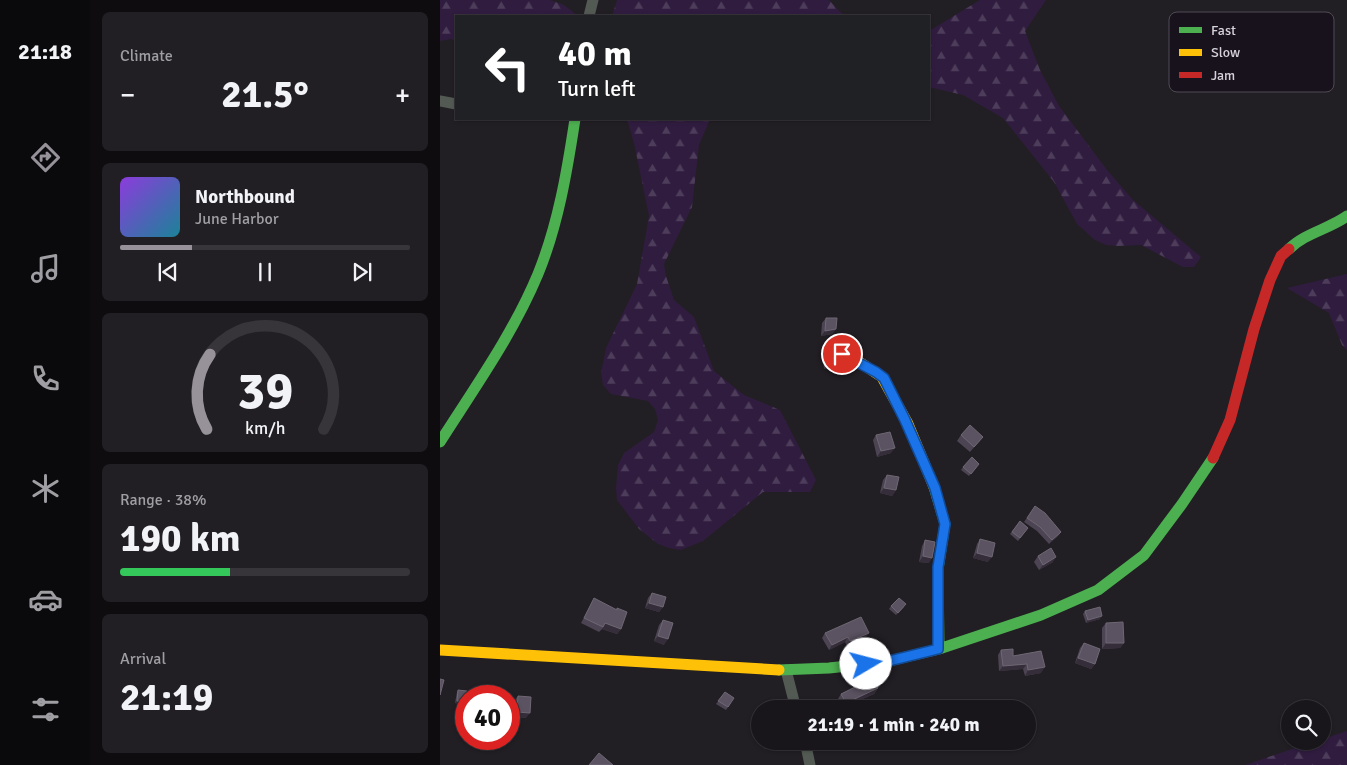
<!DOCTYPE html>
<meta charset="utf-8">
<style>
:root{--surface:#19161b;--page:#221f24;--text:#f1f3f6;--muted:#9f9fa3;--line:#37353a;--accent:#97929a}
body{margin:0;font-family:Signika,sans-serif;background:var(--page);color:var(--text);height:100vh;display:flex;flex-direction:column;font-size:19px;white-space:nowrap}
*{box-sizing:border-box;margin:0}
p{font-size:16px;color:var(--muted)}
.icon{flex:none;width:28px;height:28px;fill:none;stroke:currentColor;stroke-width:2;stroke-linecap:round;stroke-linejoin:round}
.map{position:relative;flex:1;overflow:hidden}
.details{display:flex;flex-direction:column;gap:12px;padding:12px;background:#0e0c0f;width:350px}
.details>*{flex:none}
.guide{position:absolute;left:15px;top:15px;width:475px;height:105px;border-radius:0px;box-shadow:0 1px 4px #0004,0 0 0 1px var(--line);background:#202124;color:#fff;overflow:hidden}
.fabs{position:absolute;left:841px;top:700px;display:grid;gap:10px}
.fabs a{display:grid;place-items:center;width:50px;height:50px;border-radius:50%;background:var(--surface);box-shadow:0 1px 4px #0004,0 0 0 1px var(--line);font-size:25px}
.speed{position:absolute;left:15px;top:685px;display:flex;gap:10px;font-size:25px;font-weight:700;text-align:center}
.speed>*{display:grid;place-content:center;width:65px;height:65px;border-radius:50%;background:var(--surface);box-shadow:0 1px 4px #0004,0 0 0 1px var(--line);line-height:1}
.speed .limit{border:8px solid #d22;background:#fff;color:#111}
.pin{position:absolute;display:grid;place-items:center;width:42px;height:42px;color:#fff;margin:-21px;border:2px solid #fff;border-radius:50%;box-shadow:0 1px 5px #0007}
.me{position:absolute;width:55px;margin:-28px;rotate:82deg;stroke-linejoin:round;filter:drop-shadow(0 0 4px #0008)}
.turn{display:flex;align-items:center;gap:18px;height:105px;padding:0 20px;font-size:22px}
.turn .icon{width:65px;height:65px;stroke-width:2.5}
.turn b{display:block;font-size:35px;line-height:42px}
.big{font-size:38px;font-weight:800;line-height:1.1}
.details .tile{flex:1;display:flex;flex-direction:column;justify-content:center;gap:8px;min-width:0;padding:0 18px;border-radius:8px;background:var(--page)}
.details .dial{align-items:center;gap:0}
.dial svg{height:130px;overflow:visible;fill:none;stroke:var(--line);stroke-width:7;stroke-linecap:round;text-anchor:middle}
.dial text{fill:var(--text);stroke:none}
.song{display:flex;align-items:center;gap:15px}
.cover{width:60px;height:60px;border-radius:8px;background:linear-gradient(135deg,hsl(270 70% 55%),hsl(190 70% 35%))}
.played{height:5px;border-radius:2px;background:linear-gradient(90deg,var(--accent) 25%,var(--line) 25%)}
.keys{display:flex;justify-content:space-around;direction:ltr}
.heat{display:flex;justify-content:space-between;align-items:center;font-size:28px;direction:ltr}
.charge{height:8px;border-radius:4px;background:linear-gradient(90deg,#34c759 38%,var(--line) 0)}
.trip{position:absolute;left:311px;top:700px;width:285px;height:50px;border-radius:25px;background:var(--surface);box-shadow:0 1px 4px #0004,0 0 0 1px var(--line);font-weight:800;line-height:50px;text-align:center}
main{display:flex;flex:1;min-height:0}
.menu{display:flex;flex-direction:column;width:90px;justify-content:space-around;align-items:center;background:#0a090b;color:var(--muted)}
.menu .icon{width:35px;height:35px}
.menu .active{color:var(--accent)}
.menu b{font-size:22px;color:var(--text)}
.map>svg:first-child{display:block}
.forest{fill:url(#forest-firs)}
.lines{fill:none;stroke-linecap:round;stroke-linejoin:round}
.street{stroke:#535a54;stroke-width:11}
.fast{stroke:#4caf50;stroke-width:11}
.slow{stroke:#ffc107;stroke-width:11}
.jam{stroke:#c62828;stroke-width:11}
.wall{fill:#4c4452}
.shaded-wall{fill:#352e3a}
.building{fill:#5b5361;stroke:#6e6774}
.route-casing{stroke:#114b97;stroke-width:12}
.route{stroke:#1a73e8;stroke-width:9}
.key{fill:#18121d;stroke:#514b56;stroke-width:1}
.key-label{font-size:14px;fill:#d6d1da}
</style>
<main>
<nav class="menu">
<b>21:18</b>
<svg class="icon active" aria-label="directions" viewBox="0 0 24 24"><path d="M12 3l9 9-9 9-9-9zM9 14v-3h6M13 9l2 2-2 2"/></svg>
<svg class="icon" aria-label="music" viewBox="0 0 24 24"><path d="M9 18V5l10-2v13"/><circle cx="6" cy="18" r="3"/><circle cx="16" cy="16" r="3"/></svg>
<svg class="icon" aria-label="phone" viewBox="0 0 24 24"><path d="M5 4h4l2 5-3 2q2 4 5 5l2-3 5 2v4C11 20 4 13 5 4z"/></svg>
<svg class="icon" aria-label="climate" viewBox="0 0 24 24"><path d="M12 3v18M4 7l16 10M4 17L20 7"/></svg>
<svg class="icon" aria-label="car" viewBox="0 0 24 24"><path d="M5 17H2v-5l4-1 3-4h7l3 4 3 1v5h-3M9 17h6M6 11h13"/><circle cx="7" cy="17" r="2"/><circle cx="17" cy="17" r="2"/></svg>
<svg class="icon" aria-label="filters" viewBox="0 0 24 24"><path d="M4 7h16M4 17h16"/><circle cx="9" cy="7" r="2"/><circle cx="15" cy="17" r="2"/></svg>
</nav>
<section class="details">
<div class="tile"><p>Climate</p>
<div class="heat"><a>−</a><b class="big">21.5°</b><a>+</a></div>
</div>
<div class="tile">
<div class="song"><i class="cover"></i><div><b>Northbound</b><p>June Harbor</p></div></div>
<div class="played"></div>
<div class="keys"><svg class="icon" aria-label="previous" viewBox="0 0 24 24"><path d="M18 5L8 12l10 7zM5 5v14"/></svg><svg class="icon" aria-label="pause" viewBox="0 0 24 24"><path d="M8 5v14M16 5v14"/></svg><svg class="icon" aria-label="next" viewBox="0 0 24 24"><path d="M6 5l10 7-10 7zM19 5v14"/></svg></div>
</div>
<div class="tile dial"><svg viewBox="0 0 100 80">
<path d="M14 69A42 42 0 1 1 86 69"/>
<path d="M14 69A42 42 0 0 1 16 23" stroke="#97929a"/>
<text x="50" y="56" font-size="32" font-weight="700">39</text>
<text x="50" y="72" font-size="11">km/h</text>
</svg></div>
<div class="tile"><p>Range · 38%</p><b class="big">190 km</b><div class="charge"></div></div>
<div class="tile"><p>Arrival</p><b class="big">21:19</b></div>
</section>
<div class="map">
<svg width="907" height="765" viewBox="0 0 907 765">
<defs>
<pattern id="forest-firs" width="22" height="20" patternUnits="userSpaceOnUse" patternTransform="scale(1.25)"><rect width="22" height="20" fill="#301c3f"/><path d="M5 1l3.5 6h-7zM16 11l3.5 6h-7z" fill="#4d3c5a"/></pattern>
</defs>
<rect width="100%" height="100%" fill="#211e24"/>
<path class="forest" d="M 0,0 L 110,0 L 124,5 L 138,16 L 16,16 L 16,41 L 11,39 L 0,41 Z
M 177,0 L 389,0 L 399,11 L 406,16 L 172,16 Z
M 540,0 L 606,0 L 585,31 L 600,70 L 619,106 L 667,170 L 693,200 L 761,257 L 754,267 L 743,267 L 701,245 L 678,246 L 666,245 L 655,240 L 637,224 L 614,182 L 563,118 L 523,95 L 489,87 L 489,31 Z
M 187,119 L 270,119 L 259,145 L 252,207 L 224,264 L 226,276 L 234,300 L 254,317 L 274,371 L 304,395 L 340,410 L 376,480 L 370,492 L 323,492 L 263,541 L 241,550 L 229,548 L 218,544 L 199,529 L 177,500 L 176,488 L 178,465 L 184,453 L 214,432 L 218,420 L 215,409 L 208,401 L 171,394 L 163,385 L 161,373 L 166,348 L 197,284 L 209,216 L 194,143 Z
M 907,274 L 907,350 L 902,345 L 889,313 L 847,288 Z
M 907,731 L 907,765 L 805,765 L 876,741 L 882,741 L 883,739 Z"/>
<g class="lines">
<path class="street" d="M 149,16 L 153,0
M 0,101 L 16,104
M 346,670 L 356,709
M 365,741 L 370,765"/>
<path class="fast" d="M 849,249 C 865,233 889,229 907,216
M 0,442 C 35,387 73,334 98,274 C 118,225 127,172 135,119
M 494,487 L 505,524 L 498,569 L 499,649
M 339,670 L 389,668 L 445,662 L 499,649 L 601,615 L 658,590 L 704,555 L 742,504 L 773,458"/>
<path class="slow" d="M 392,344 L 442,377 L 468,424 L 494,487
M 0,650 L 339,670"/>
<path class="jam" d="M 773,458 L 790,420 L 814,329 L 830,280 L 841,256 L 849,249"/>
</g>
<path class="wall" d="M 386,318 L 396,329 L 392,334 L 381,336 L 382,323 Z
M 384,357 L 398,365 L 396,367 L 384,369 L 383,360 Z
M 436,435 L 451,453 L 437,457 L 433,440 Z
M 521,435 L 543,437 L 530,452 L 517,441 Z
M 537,466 L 529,476 L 521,470 L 523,467 Z
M 447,475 L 456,490 L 452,496 L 440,493 L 443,480 Z
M 595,506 L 621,532 L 618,536 L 609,544 L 597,531 L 584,522 Z
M 580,521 L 588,528 L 578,541 L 570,534 Z
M 540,539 L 548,562 L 533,558 L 537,544 Z
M 485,540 L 489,563 L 479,562 L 482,546 Z
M 598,556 L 613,562 L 599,570 L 594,562 Z
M 212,593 L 223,607 L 219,612 L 205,608 L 208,598 Z
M 154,598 L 181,629 L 177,634 L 162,629 L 159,632 L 141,623 L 151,604 Z
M 451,606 L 464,607 L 456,615 L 449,609 Z
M 645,611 L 660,619 L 646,623 L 643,614 Z
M 223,620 L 224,645 L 214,641 L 219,625 Z
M 666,623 L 684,643 L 680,648 L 662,649 L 662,628 Z
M 385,633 L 425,638 L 407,646 L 405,642 L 389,650 L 382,638 Z
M 644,643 L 655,664 L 651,669 L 635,663 L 640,648 Z
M 561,650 L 573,656 L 601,651 L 601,673 L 585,676 L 583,669 L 559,671 L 558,655 Z
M 419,678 L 438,688 L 434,694 L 402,708 L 398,699 L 401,694 L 416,687 L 415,683 Z
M 18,690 L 25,702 L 23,705 L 15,703 L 17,692 Z
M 285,692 L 294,698 L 286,710 L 276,704 Z
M 78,696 L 86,718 L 73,717 L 74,701 Z"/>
<path class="shaded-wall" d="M 396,329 L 392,334 L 381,336 L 385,331 Z
M 398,365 L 396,367 L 384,369 L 386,367 Z
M 455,448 L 451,453 L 437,457 L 441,451 Z
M 444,488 L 456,490 L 452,496 L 440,493 Z
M 621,532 L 618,536 L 609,544 L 612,540 Z
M 537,553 L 552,557 L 548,562 L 533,558 Z
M 483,556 L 492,558 L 489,563 L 479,562 Z
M 616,557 L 613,562 L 599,570 L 603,565 Z
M 209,603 L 223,607 L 219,612 L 205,608 Z
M 662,616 L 660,619 L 646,623 L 648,620 Z
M 165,623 L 181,629 L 177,634 L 162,629 Z
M 429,633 L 425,638 L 407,646 L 410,641 Z
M 218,636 L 228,639 L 224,645 L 214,641 Z
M 408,637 L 405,642 L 389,650 L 392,645 Z
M 666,643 L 684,643 L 680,648 L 662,649 Z
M 638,658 L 655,664 L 651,669 L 635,663 Z
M 587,664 L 583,669 L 559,671 L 563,666 Z
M 605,667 L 601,673 L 585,676 L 588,670 Z
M 438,688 L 434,694 L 402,708 L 406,703 Z
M 17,701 L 25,702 L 23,705 L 15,703 Z
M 77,712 L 90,713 L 86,718 L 73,717 Z"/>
<path class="building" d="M 386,318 L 397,318 L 396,329 L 385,331 Z
M 395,355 L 398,365 L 386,367 L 384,357 Z
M 530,425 L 543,437 L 534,447 L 521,435 Z
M 450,432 L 455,448 L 441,451 L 436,435 Z
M 532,457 L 539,464 L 531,474 L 523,467 Z
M 447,475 L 459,477 L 456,490 L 444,488 Z
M 595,506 L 605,513 L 621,532 L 612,540 L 600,527 L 587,518 Z
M 580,521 L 588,528 L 580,538 L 572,532 Z
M 540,539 L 555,543 L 552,557 L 537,553 Z
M 485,540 L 495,542 L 492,558 L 483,556 Z
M 611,548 L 616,557 L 603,565 L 598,556 Z
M 212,593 L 226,597 L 223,607 L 209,603 Z
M 154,598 L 177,610 L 177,608 L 187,612 L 181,629 L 165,623 L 163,627 L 144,618 Z
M 459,598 L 466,604 L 458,613 L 451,606 Z
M 660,607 L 662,616 L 648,620 L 645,611 Z
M 421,617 L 429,633 L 410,641 L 408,637 L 392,645 L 385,633 Z
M 223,620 L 233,623 L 228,639 L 218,636 Z
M 683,622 L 684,643 L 666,643 L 666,623 Z
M 644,643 L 660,649 L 655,664 L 638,658 Z
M 573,649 L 573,656 L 601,651 L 605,667 L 588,670 L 587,664 L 563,666 L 561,650 Z
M 431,673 L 438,688 L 406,703 L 401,694 L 421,684 L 419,678 Z
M 0,679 L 4,680 L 0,695 Z
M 18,690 L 27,691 L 25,702 L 17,701 Z
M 285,692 L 294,698 L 288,707 L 278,701 Z
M 78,696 L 91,697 L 90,713 L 77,712 Z
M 159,753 L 173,765 L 149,765 Z"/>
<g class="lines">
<g class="route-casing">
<path id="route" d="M 402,354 L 436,372 L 444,378 L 465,420 L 495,488 L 505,524 L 498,567 L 498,649 L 445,662 L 426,664"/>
</g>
<use href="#route" class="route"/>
</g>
<rect x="729" y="12" width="165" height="80" rx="8" class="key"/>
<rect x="739" y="27" width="23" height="6" fill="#4caf50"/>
<rect x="739" y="49" width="23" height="7" fill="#ffc107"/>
<rect x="739" y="72" width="23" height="6" fill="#c62828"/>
<g class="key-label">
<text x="771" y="35">Fast</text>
<text x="771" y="57">Slow</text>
<text x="771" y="80">Jam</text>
</g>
</svg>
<div class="fabs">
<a><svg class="icon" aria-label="search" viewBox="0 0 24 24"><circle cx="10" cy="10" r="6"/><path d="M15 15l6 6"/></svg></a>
</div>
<div class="speed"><div class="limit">40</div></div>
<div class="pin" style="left:402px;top:354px;background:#d93025"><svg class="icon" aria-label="arrive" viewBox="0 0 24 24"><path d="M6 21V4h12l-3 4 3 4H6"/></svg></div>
<svg class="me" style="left:426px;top:664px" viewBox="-20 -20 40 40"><circle r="19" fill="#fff"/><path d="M0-13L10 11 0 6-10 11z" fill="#1a73e8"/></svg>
<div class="trip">21:19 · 1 min · 240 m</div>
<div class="guide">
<div class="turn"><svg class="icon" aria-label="left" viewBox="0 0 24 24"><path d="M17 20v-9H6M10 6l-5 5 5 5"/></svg><div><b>40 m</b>Turn left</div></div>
</div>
</div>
</main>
